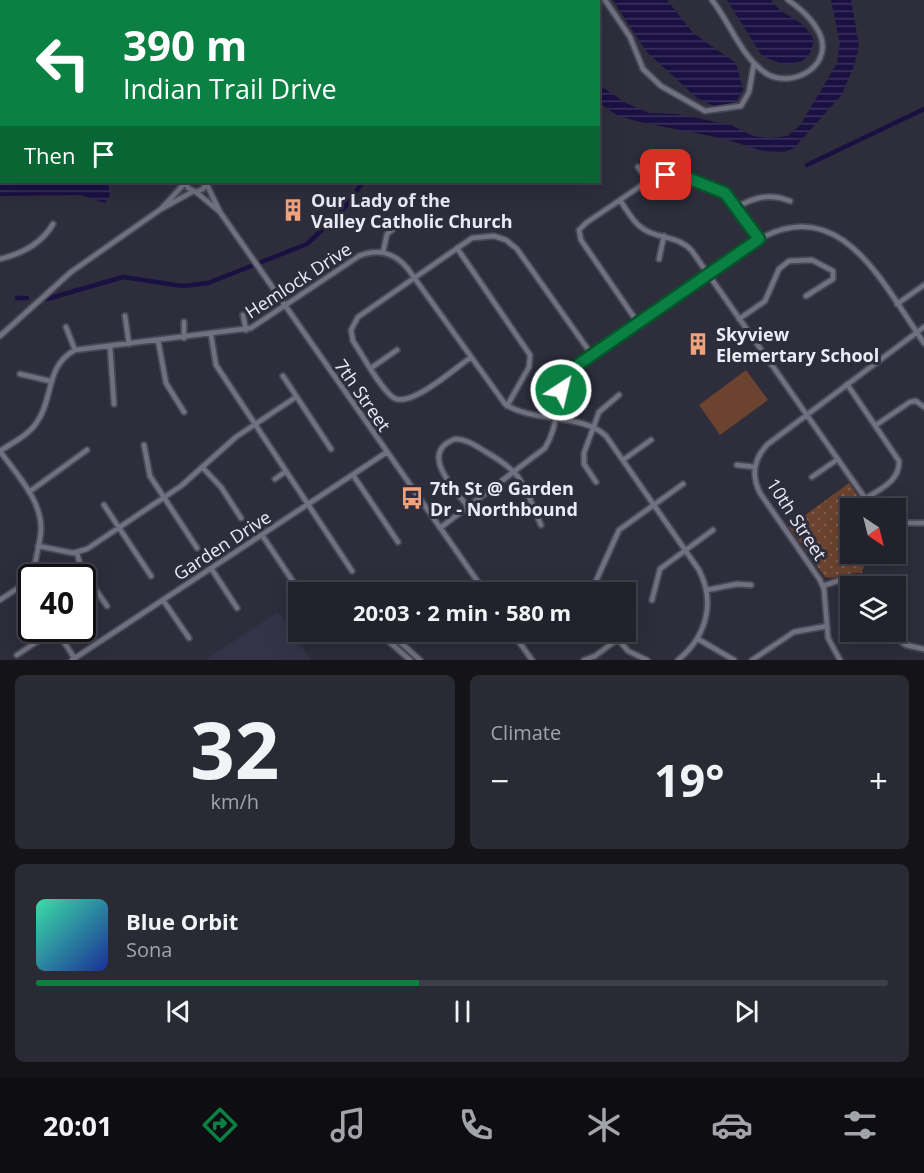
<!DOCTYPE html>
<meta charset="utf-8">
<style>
:root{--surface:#22222c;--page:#2a2a34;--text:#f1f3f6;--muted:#a2a4a9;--line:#3f3f48;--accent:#0b8043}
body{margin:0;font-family:"Open Sans",sans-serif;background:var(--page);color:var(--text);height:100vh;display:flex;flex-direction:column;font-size:22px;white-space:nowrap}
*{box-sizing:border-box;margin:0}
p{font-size:20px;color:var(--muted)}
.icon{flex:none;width:33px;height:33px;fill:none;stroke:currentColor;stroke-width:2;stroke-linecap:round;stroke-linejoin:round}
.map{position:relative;height:660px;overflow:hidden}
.drawer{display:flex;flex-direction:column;gap:15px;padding:15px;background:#131318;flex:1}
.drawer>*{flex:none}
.guide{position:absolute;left:0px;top:0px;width:600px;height:183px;box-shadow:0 6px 24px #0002,0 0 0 2px var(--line);background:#0b8043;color:#fff;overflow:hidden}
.needle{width:39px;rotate:145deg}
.tools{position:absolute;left:840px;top:498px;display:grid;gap:12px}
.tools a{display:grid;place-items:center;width:66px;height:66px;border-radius:0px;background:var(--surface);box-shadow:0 6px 24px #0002,0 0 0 2px var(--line);font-size:30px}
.speed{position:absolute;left:18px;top:564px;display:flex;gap:12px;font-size:30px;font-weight:700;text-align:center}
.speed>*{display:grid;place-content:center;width:78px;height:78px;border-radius:50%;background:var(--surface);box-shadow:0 6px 24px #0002,0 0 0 2px var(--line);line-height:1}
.speed .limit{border:3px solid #111;border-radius:9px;background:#fff;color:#111}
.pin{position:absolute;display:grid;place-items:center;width:51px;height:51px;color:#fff;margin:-26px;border-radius:12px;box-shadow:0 3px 9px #0006}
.me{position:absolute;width:66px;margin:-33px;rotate:35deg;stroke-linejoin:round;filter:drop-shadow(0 0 4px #0008)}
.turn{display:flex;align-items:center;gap:21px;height:126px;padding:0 24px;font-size:27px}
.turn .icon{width:78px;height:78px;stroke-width:2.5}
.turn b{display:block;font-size:42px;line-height:51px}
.then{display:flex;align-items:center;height:57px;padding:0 24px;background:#0003;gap:12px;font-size:22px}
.big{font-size:45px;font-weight:700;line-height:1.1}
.drawer .tile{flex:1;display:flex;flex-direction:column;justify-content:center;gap:9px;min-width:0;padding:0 21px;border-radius:9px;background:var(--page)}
.drawer .dial{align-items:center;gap:0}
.dial b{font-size:78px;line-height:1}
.song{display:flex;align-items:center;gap:18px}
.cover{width:72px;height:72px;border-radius:9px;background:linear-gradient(135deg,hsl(160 70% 55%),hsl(230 70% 35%))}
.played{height:6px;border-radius:3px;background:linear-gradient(90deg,var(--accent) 45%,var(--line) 45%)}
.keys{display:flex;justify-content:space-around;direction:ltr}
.heat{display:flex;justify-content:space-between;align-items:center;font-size:33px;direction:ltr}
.drawer .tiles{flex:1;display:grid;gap:15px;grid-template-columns:1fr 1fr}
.tile:last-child{grid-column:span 2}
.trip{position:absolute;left:288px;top:582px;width:348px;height:60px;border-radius:0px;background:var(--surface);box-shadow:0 6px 24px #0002,0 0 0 2px var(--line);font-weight:700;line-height:60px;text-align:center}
.tabs{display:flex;height:96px;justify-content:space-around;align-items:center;background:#0e0e12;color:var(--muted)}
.tabs .icon{width:42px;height:42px}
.tabs .current{color:var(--accent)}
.tabs b{font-size:27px;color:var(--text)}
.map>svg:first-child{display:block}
.built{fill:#343348}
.grass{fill:url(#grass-dots)}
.garden{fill:#6b432e}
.water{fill:url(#water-rules)}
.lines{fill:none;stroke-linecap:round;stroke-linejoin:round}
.canal{stroke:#1a1042;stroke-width:4.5}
.minor-casing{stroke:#484855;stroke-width:8}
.minor{stroke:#707081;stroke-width:4.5}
.route-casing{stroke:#07532c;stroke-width:15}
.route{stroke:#0b8043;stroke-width:10}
.labels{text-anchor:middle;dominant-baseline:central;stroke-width:6;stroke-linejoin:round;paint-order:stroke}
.poi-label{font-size:18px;font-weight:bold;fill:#ebebf5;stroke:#2d2d3b;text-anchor:start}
.street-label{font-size:18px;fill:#ebebf5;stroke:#2d2d3b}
</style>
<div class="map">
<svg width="924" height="660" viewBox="0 0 924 660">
<defs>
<pattern id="grass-dots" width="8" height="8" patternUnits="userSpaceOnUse" patternTransform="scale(1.5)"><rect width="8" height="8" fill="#6b432e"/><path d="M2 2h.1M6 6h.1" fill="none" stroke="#805e4d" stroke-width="1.8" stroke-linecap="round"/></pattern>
<pattern id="water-rules" width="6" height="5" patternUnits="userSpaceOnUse" patternTransform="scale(1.5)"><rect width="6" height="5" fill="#1a1042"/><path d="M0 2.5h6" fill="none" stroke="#3b335e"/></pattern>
</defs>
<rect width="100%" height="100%" fill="#2d2d3b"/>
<path class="built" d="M 278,612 L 311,660 L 205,660 Z"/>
<path class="grass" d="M 77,0 L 357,0 L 358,1 L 78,2 Z
M 849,483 L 866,508 L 850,508 L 850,554 L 867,554 L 862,573 C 849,571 837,580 825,577 L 789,527 Z"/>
<path class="garden" d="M 746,370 L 768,400 L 720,435 L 699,405 Z"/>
<path class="water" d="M 613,0 L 667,0 L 693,33 L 736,63 L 743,90 L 735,103 L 716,107 L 697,98 L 646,51 Z
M 727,0 L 771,0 C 785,20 802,15 814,41 L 809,55 L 802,61 L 785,65 L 762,56 Z
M 831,0 L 851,0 L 859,46 L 854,66 L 841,96 L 794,148 L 784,152 L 763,151 L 725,139 L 640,122 L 618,116 L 599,103 L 599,85 L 626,103 L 649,113 L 677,114 L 731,125 L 753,136 L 769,138 L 788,136 L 801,124 L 837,63 L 840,43 Z
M 0,101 L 2,182 L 108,182 L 110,195 L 105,203 L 81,195 L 0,196 Z"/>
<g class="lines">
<path class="canal" d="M 807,165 L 924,109
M 17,298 L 27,298
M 47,299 L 123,277 L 183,286 L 208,283 L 307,244 L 342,211 L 363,182"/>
<g class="minor-casing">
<path id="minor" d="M 73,0 L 74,2
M 362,0 L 362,2
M 605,0 L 630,37 L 643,69 L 661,86 L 705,111 L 741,106 L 749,92 L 754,63
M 712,0 C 731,24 741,57 767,74 C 791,88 831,68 821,37 C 815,21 801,9 788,0
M 638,167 L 648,181
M 186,182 L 188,188 L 196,192 L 203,189 L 207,182
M 207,185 L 220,212 L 485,592
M 196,192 L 220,212
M 620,200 C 628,212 635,226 649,232 C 664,239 680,237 692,251 L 872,508
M 737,207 C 755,197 769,193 790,201
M 161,209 L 186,182
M 457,248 L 530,355 L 529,367 L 507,406
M 383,252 L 387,234 L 397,226
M 0,259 C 21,254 42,243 53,224
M 659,259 L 664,236
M 897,304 L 924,285
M 243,315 L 246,330
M 125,316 L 129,344
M 739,319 L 765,301 L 779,269 L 789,261 L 812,260 L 833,271 L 833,279 L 806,296
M 184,322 L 184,338
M 638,323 L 581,240 L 579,230 L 586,223 L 651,179 L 671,175 L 725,193 L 759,239
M 66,327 L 75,350
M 211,335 L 216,365 L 352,571
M 0,336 L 71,272 L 161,209 L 194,191
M 158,340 L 166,383 L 184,412
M 110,346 L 114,404
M 470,358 C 455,368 411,408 394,398 C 381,390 362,354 353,341 L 351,330 L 358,317 L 472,238 L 494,236 L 506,240 L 517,249 L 592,355
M 371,368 L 397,350
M 20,374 L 50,381
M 283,376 L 331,449
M 847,384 L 899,461 C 900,481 880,489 865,499
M 876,425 L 910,402 L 916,401 L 924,407
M 144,445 L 150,476 L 197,548
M 0,451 C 12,443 29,435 37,422 C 54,398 45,366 75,350 L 251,328 L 359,256 C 378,248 395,253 408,269 L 505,404 C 533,423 582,413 606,436 L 699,570 C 716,603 706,637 678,660
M 0,451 C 16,474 42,500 41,530 C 40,546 34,561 33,578
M 623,460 L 651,440
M 737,465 L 755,467
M 202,467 L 221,487 L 241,518
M 353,475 L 398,542
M 812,477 L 838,459
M 275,479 L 285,472
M 596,482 L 584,464 L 584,453 L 599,412 L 619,395
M 29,492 L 87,450
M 104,505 L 151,576
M 468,507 C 454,488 418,453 455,439 C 467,439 476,446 486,452 C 526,475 523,485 541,525
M 896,523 L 924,523
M 440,528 L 545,448 C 563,419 550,393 579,364 L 751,244 C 839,187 882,283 924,343
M 262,535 L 300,592
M 38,546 L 73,553 L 87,549 L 181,486 L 236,437 L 296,397
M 77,553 L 81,568 L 107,606
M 211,568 L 237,608
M 823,586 C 841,580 858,571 873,586
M 707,590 L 737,584 L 751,585
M 591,592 L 619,530 L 683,484
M 0,600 L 18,588 L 32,585
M 163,600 L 189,638
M 652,600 L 660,569 L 713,530
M 55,628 L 75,659
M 378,632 L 410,660
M 389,632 L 420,660
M 512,632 L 532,660
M 612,632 L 628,651 L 647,660
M 888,632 L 906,645 L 924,649
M 698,639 L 734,660
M 17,655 L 56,629
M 72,660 L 387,452
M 584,660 L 595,656 L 618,639
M 752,660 L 794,632 L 827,626
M 840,660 L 828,638 L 824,589 L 820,580 L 760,493 C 751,475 754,458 768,444 L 924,327"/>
</g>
<use href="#minor" class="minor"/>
</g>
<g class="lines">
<g class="route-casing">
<path id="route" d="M 561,390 L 579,364 L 759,239 L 725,193 L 685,177 L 666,175"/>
</g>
<use href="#route" class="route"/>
</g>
<defs>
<g id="building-bare" transform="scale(1.8)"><path d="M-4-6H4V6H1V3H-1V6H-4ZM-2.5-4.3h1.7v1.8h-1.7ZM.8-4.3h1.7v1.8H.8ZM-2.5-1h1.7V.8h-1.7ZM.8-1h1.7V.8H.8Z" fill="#f1a27b" stroke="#2d2d3b" stroke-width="2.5" paint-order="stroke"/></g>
<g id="bus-bare" transform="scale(1.8)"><path d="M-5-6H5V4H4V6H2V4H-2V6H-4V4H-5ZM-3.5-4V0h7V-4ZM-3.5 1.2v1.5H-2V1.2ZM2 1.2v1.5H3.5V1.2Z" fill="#f1a27b" stroke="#2d2d3b" stroke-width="2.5" paint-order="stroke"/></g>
</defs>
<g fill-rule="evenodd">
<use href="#building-bare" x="293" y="210"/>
<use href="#building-bare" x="698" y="344"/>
<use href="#bus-bare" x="412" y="498"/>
</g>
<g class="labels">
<g class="poi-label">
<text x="311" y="200">Our Lady of the<tspan x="311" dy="21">Valley Catholic Church</tspan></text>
<text x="716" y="334">Skyview<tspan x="716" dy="21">Elemertary School</tspan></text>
<text x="430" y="488">7th St @ Garden<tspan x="430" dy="21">Dr - Northbound</tspan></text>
</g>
<g class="street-label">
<text transform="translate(298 280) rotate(-33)">Hemlock Drive</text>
<text transform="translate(363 395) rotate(55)">7th Street</text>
<text transform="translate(797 519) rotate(57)">10th Street</text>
<text transform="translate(222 545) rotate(-33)">Garden Drive</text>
</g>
</g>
</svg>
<div class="tools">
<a><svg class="needle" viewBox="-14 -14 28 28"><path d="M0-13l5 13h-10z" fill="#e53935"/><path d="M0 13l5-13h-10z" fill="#a2a4a9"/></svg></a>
<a><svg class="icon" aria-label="layers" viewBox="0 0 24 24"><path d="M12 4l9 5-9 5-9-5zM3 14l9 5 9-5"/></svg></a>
</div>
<div class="speed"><div class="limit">40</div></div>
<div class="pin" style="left:666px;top:175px;background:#d93025"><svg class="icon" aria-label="arrive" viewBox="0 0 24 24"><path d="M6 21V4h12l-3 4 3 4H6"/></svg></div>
<svg class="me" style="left:561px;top:390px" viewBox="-20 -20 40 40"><circle r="17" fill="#0b8043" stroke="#fff" stroke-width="3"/><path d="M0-11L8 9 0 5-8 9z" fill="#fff"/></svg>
<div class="trip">20:03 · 2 min · 580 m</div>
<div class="guide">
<div class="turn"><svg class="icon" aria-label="left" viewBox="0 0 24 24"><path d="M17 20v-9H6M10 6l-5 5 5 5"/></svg><div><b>390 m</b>Indian Trail Drive</div></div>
<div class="then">Then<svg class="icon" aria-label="arrive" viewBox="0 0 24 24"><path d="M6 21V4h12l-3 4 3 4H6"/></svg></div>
</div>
</div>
<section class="drawer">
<div class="tiles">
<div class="tile dial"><b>32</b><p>km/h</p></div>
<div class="tile"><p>Climate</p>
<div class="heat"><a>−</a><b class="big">19°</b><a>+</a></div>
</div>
<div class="tile">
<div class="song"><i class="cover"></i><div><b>Blue Orbit</b><p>Sona</p></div></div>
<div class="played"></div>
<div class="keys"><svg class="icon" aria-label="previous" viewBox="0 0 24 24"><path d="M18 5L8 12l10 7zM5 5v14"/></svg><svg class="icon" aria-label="pause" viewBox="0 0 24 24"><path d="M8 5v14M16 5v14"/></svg><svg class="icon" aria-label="next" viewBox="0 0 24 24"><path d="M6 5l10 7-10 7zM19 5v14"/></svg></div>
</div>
</div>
</section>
<nav class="tabs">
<b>20:01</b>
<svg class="icon current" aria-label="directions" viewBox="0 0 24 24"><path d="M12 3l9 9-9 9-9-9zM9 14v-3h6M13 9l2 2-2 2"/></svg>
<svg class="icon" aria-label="music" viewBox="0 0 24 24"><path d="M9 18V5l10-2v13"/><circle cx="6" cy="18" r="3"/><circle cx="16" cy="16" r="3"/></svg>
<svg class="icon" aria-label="phone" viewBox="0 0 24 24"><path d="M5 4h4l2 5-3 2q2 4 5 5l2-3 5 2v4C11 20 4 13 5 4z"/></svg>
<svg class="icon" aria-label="climate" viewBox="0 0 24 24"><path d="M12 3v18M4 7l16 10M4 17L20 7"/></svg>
<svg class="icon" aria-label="car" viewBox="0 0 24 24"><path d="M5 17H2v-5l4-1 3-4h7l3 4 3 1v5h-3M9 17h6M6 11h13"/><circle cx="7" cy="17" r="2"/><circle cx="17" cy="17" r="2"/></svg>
<svg class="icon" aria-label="filters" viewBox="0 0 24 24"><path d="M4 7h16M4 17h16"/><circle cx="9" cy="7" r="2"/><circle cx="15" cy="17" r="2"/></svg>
</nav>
